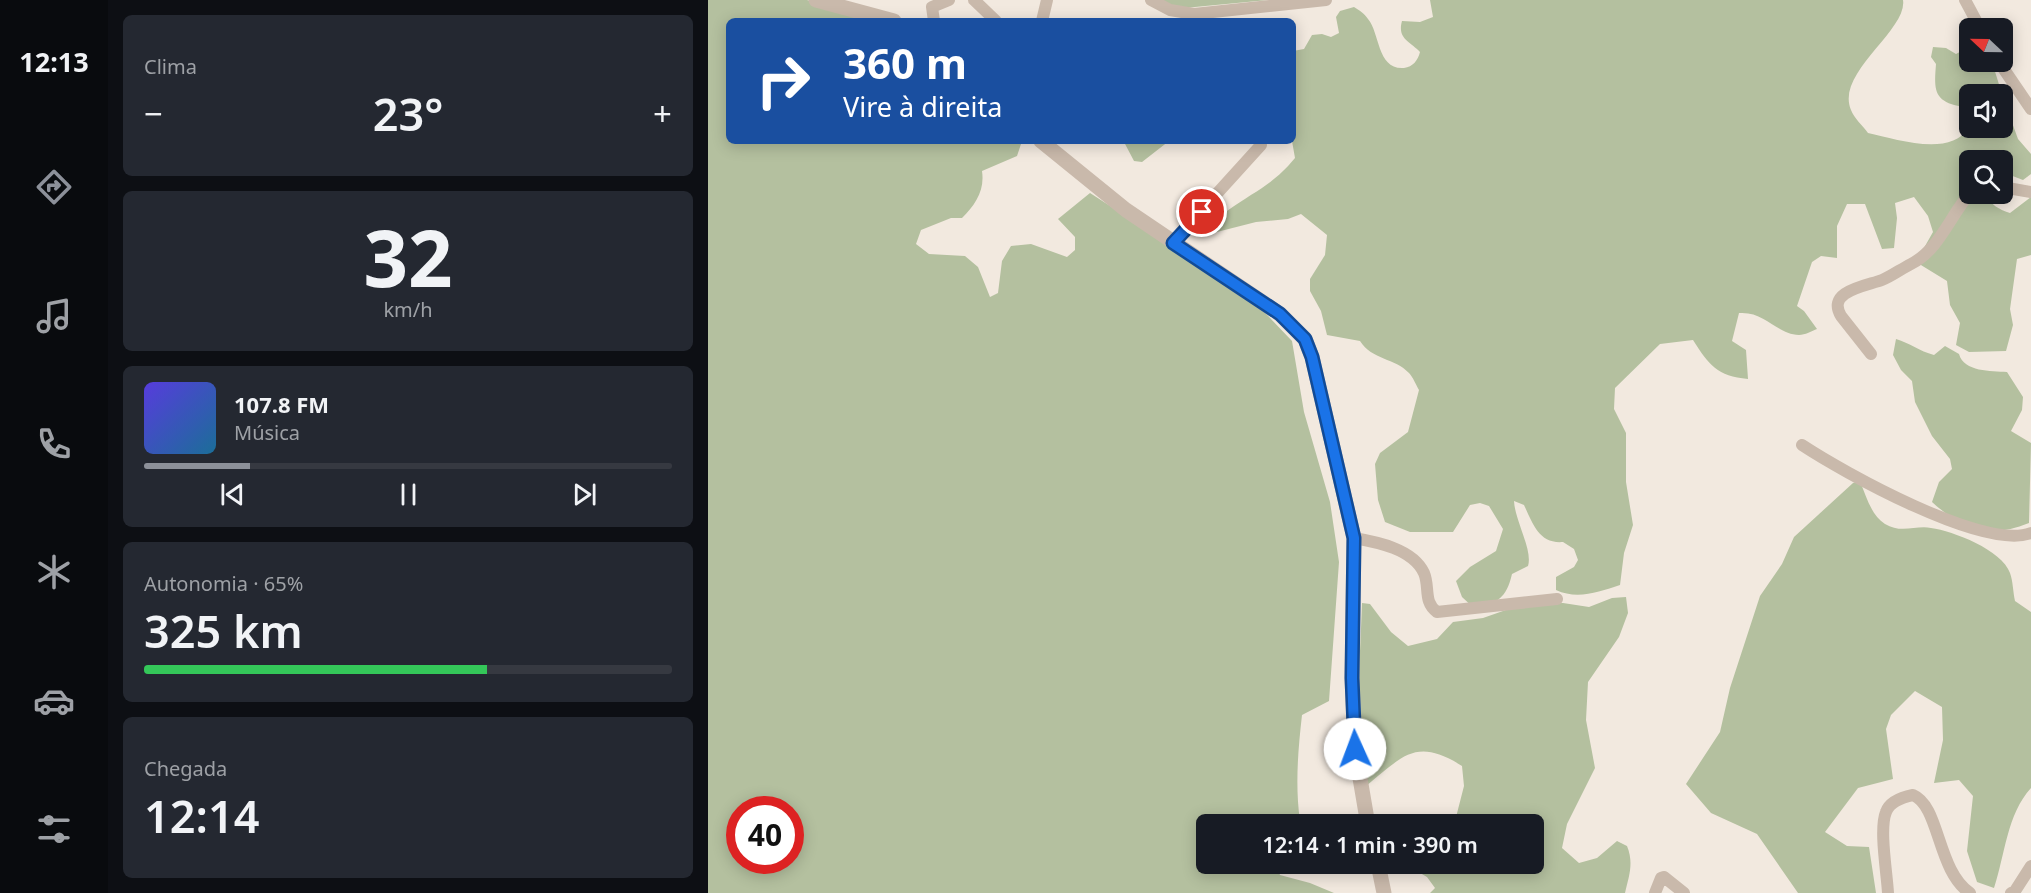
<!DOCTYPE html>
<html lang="pt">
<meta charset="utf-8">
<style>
:root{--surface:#171b24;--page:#242831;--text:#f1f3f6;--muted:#9ea1a6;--line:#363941;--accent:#8c9099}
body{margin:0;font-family:"Noto Sans",sans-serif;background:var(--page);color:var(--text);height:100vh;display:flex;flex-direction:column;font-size:22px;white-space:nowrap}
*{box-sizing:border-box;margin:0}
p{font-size:20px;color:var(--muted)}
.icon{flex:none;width:33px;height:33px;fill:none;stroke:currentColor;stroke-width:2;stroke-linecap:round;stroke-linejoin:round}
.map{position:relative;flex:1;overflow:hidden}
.sheet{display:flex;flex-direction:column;gap:15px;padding:15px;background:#0d0f14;width:600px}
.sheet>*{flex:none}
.guide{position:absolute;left:18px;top:18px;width:570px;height:126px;border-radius:9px;box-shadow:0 3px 15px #0003;background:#1a4fa0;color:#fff;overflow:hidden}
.needle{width:39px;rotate:292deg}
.tools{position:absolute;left:1251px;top:18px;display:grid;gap:12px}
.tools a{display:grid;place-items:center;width:54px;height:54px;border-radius:9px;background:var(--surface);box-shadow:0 3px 15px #0003;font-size:30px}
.speed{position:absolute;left:18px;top:796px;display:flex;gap:12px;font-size:30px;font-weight:700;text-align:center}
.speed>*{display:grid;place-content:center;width:78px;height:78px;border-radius:50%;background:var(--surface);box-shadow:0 3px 15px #0003;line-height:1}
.speed .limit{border:9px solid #d22;background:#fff;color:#111}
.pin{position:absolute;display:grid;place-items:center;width:51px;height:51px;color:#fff;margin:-26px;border:3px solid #fff;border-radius:50%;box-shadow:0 2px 6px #0007}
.me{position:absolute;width:66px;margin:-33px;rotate:358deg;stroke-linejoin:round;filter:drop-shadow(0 0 4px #0008)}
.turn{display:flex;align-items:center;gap:21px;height:126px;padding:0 18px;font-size:27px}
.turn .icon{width:78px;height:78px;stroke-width:2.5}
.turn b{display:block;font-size:42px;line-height:51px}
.big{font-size:45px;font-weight:600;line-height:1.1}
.sheet .card{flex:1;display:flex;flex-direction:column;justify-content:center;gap:9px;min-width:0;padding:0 21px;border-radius:9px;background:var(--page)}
.sheet .dial{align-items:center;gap:0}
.dial b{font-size:78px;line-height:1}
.song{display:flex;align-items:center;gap:18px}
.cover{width:72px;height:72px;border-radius:9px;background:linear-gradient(135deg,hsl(250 70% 55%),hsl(200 70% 35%))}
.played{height:6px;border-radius:3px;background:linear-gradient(90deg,var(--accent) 20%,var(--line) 20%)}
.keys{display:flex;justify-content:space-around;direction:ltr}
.heat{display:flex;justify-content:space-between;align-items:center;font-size:33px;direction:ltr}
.charge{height:9px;border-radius:4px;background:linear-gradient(90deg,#34c759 65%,var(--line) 0)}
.trip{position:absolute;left:488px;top:814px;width:348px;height:60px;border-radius:9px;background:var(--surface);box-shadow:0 3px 15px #0003;font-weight:600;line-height:60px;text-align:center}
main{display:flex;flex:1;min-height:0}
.menu{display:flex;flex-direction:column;width:108px;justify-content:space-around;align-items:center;background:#090b0e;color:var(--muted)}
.menu .icon{width:42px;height:42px}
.menu .on{color:var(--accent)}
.menu b{font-size:27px;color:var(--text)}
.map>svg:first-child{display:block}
.green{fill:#b4c09f;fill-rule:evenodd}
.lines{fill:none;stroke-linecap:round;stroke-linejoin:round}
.minor{stroke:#c9b9ab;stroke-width:12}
.tertiary{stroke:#c9b9ab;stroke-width:15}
.route-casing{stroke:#114b97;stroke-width:15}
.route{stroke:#1a73e8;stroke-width:10}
</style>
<main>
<nav class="menu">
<b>12:13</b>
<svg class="icon on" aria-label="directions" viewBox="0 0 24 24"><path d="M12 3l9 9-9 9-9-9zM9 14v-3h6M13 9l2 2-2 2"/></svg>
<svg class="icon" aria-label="music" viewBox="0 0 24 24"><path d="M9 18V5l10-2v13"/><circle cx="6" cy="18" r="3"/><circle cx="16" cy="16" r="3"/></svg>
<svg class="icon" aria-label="phone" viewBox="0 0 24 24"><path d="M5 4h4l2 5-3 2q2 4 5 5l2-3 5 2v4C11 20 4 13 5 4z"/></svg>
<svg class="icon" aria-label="climate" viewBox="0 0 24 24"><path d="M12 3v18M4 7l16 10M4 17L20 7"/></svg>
<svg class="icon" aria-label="car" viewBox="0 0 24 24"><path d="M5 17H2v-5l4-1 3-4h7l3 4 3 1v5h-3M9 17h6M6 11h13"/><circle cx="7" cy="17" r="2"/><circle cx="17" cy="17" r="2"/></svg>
<svg class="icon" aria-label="filters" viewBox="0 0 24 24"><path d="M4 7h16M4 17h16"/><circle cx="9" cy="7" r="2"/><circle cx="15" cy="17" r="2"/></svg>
</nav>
<section class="sheet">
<div class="card"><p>Clima</p>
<div class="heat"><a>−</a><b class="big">23°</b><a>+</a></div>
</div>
<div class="card dial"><b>32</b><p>km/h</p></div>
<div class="card">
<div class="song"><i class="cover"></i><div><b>107.8 FM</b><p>Música</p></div></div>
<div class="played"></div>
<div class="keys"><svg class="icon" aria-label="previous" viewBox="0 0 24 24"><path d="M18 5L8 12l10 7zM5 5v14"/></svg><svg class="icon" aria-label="pause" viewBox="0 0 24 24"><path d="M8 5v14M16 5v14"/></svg><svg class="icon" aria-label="next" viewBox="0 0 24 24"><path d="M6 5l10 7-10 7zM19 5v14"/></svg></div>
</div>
<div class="card"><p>Autonomia · 65%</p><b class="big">325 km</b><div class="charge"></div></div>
<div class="card"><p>Chegada</p><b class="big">12:14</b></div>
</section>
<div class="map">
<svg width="1323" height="893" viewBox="0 0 1323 893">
<rect width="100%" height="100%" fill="#f2e9df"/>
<path class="green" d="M 0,0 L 99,0 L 169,21 L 21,21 L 21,141 L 314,141 L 309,156 L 274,171 C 277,191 267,205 254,218 L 243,218 L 213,230 L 208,244 L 221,254 L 257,256 L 270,267 L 282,297 L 290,293 L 294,261 L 303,246 L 323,244 L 359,257 L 367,250 L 367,237 L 350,219 L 382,193 L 540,295 L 584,341 L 596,412 L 622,502 L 631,562 L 621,701 L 594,715 C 590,750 587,786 592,821 L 583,825 L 498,825 L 498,864 L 567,864 L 572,875 L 602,883 L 626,893 L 0,893 ZM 32,810 L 82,810 L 82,861 L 32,861 Z
M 450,0 L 560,0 L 466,9 Z
M 722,0 L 1195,0 C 1200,30 1127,73 1143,110 C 1146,118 1155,126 1160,133 C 1188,139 1243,158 1261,127 L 1294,128 L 1294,95 L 1310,139 L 1323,154 L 1323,174 L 1315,180 L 1302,175 L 1295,176 L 1294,160 L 1262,160 L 1262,194 L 1278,194 C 1281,204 1292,210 1302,213 L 1323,197 L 1323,255 L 1309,259 L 1302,309 L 1305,325 L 1298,351 L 1261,352 L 1248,345 L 1252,323 L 1242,305 L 1239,281 L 1208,262 L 1225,232 L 1220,216 L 1206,197 L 1187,203 L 1189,218 L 1186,248 L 1174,249 L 1157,204 L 1139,204 L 1129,226 L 1129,258 L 1113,256 L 1104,262 L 1089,306 L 1096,311 L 1109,329 C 1104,331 1097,335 1091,335 C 1069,335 1058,311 1031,313 L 1024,341 L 1038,350 L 1040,379 C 1009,376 1001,365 985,340 L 952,344 L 907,388 L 906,409 L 918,433 L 918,482 L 925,525 L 916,553 L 912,585 C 891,592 869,600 848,590 L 848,577 L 866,567 L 870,560 L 866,549 L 855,542 C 831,544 825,524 816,505 L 806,501 C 807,521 825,550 820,566 L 804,574 C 798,599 790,602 767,609 L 754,597 L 748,581 L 762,567 L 788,551 L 795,529 L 781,506 L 772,503 L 762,505 L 745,532 L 702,532 L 677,522 L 670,500 L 667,464 L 672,453 L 700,432 L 711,390 C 708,385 705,377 701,373 C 687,358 664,360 652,341 L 619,335 L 613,311 L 602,291 L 602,279 L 617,255 L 619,235 L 593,214 L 580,219 L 548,222 L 501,234 C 507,227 512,216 519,211 C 546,191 564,186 587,158 L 584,141 L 585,51 L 596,49 L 604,35 L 614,34 L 623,37 L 631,33 L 628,17 L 632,11 L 646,7 C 651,10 657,14 660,19 C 672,33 669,70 696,68 C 705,67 710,60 712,52 C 702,41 689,39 694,21 L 712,22 L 725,17 Z
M 1225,47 L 1238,48 L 1248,54 L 1261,47 L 1262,62 L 1284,62 L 1294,94 L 1262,94 L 1261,118 L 1255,107 C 1225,102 1226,90 1228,64 L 1223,57 Z
M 461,141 L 434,162 L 426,161 L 416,142 Z
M 1188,339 C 1202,343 1211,351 1226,355 L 1237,346 L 1251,354 C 1256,372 1283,371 1299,372 L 1315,397 L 1314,410 L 1303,431 L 1323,443 L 1321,523 C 1282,539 1255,530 1224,502 L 1231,482 L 1244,469 L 1242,459 L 1224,436 L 1207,402 L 1204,381 L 1193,370 L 1185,355 Z
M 1152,481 C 1158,496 1163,515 1177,524 C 1193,534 1208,525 1223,528 C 1245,531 1294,550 1302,573 C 1305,581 1305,592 1307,601 L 1323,612 L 1323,788 C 1299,814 1297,855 1286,888 L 1269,882 L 1259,851 L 1265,796 L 1251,780 L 1226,783 L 1235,740 L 1234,707 L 1207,691 L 1183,715 L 1178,729 L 1185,779 L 1150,788 L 1117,832 L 1139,846 L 1161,847 L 1168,893 L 1090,893 L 1049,834 L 1003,813 L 978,784 L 1012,732 L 1022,688 L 1052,596 L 1074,564 L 1086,537 L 1145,483 Z
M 918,597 L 920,613 L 911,637 L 880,682 L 878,720 L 887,768 L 859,824 L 854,848 L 871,863 L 889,858 L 909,841 L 919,846 C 926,863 921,876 917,893 L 722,893 L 727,888 L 719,877 L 707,870 L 690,864 L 825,864 L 825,825 L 746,825 L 756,786 L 754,766 C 708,737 695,756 658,786 C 646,726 652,664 654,603 L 662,604 L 683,632 L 700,646 L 729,639 L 745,622 L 775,618 L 815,604 L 855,603 L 881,607 L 904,598 Z"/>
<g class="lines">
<path class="minor" d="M 266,0 L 288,21
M 443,0 L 462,10 L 486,14 L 618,0
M 1257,0 L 1272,28
M 226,21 L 224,7 L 241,0
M 334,21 L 339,0
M 1291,62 L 1323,109
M 1294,187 L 1323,192
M 465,242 L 553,145
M 1163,354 L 1133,316 C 1118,291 1158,286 1174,280 C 1184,276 1193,269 1203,264 C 1231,250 1242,216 1262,193
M 1094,445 C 1135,472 1276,551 1323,533
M 646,538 C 669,542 705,549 716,573 C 722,587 715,602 729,612 L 849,599
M 947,893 L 953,878 L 956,877 L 976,893
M 1180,893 C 1179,873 1171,829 1178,812 C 1182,801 1195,797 1205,795 C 1232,806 1229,871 1262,893
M 1303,893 L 1307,891 L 1323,866"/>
<path class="tertiary" d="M 108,0 L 186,21
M 333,141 L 418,210 L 572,314 L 597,339 L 604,357 L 646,538 L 644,678 L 647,749 L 660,825
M 670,864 L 676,893"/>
</g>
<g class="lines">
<g class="route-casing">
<path id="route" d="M 494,212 L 465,243 L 572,314 L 597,339 L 604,357 L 646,538 L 644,678 L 647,749"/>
</g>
<use href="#route" class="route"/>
</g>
</svg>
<div class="tools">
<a><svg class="needle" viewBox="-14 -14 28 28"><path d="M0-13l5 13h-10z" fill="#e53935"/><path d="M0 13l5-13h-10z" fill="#9ea1a6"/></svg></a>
<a><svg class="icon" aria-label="sound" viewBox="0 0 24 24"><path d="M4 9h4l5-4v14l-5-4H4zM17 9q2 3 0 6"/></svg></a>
<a><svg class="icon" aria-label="search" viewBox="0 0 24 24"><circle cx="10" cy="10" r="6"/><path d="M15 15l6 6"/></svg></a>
</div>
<div class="speed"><div class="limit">40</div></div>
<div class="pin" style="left:494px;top:212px;background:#d93025"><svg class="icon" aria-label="arrive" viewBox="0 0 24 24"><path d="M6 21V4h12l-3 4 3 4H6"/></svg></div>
<svg class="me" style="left:647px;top:749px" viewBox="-20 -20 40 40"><circle r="19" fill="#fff"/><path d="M0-13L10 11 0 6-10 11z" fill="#1a73e8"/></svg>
<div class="trip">12:14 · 1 min · 390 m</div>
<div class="guide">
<div class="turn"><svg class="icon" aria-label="right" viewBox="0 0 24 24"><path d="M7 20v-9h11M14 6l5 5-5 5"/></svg><div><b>360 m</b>Vire à direita</div></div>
</div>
</div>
</main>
